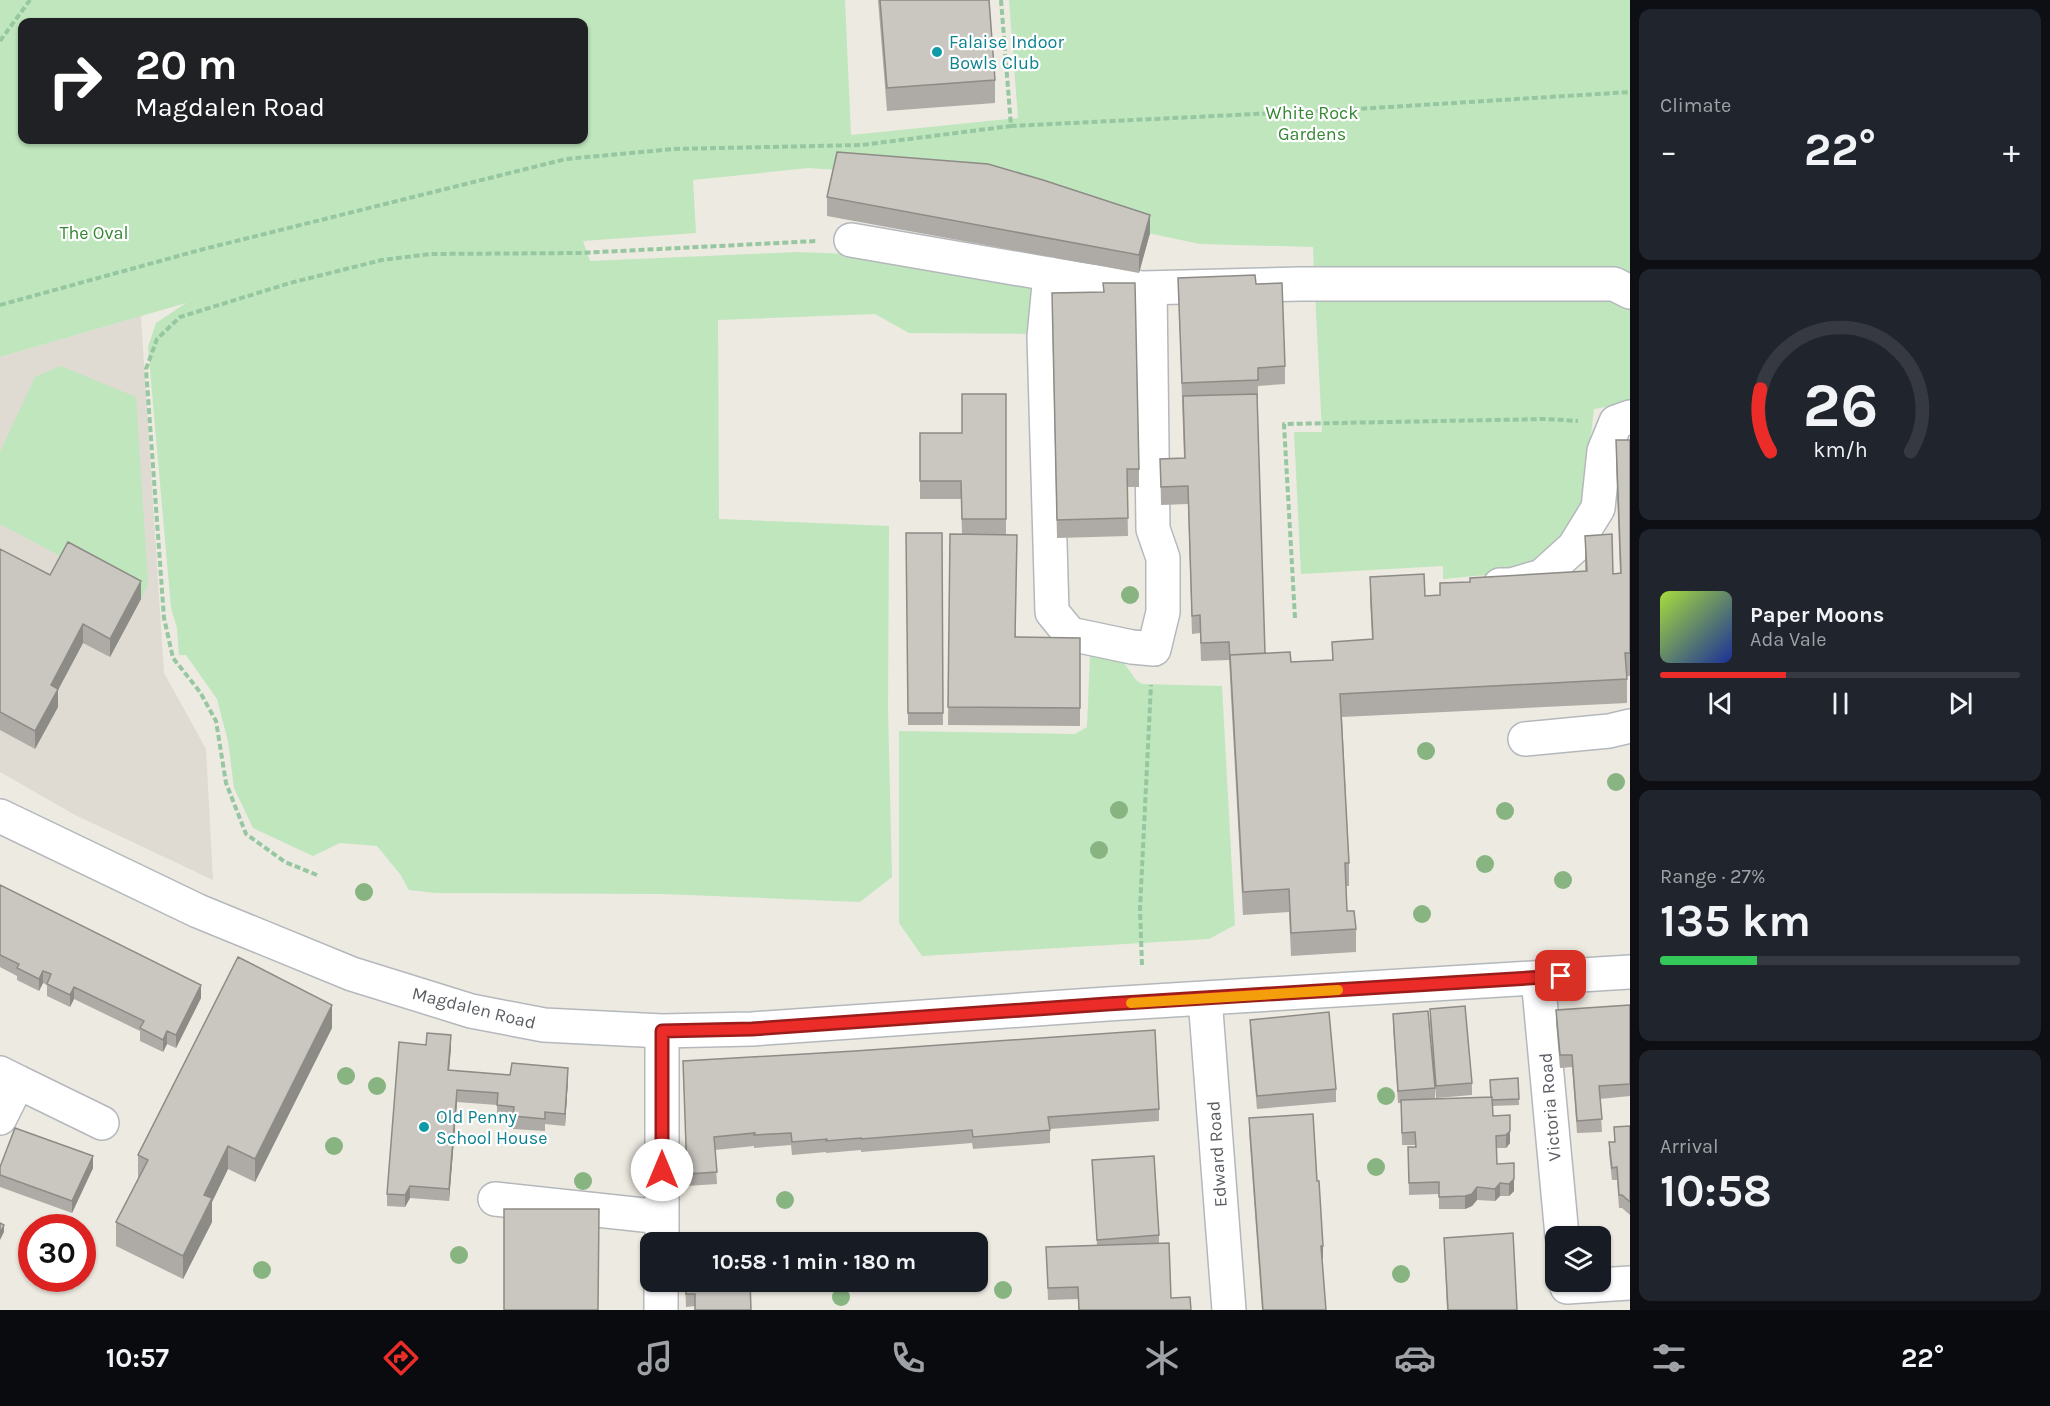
<!DOCTYPE html>
<meta charset="utf-8">
<style>
:root{--surface:#171b24;--page:#20242c;--text:#f1f3f6;--muted:#9ea1a6;--line:#363941;--accent:#ec2c29}
body{margin:0;font-family:Karla,sans-serif;background:var(--page);color:var(--text);height:100vh;display:flex;flex-direction:column;font-size:22px;white-space:nowrap}
*{box-sizing:border-box;margin:0}
p{font-size:20px;color:var(--muted)}
.icon{flex:none;width:33px;height:33px;fill:none;stroke:currentColor;stroke-width:2;stroke-linecap:round;stroke-linejoin:round}
.map{position:relative;flex:1;overflow:hidden}
.drawer{display:flex;flex-direction:column;gap:9px;padding:9px;background:#0d0f14;width:420px}
.drawer>*{flex:none}
.guide{position:absolute;left:18px;top:18px;width:570px;height:126px;border-radius:12px;box-shadow:0 2px 4px #0004;background:#202124;color:#fff;overflow:hidden}
.buttons{position:absolute;left:1545px;top:1226px;display:grid;gap:12px}
.buttons a{display:grid;place-items:center;width:66px;height:66px;border-radius:12px;background:var(--surface);box-shadow:0 2px 4px #0004;font-size:30px}
.speed{position:absolute;left:18px;top:1214px;display:flex;gap:12px;font-size:30px;font-weight:700;text-align:center}
.speed>*{display:grid;place-content:center;width:78px;height:78px;border-radius:50%;background:var(--surface);box-shadow:0 2px 4px #0004;line-height:1}
.speed .limit{border:9px solid #d22;background:#fff;color:#111}
.pin{position:absolute;display:grid;place-items:center;width:51px;height:51px;color:#fff;margin:-26px;border-radius:12px;box-shadow:0 3px 9px #0006}
.me{position:absolute;width:66px;margin:-33px;rotate:0deg;stroke-linejoin:round;filter:drop-shadow(0 0 4px #0008)}
.turn{display:flex;align-items:center;gap:21px;height:126px;padding:0 18px;font-size:27px}
.turn .icon{width:78px;height:78px;stroke-width:2.5}
.turn b{display:block;font-size:42px;line-height:51px}
.big{font-size:45px;font-weight:700;line-height:1.1}
.drawer .widget{flex:1;display:flex;flex-direction:column;justify-content:center;gap:9px;min-width:0;padding:0 21px;border-radius:12px;background:var(--page)}
.drawer .dial{align-items:center;gap:0}
.dial svg{height:156px;overflow:visible;fill:none;stroke:var(--line);stroke-width:7;stroke-linecap:round;text-anchor:middle}
.dial text{fill:var(--text);stroke:none}
.song{display:flex;align-items:center;gap:18px}
.cover{width:72px;height:72px;border-radius:9px;background:linear-gradient(135deg,hsl(80 70% 55%),hsl(230 70% 35%))}
.played{height:6px;border-radius:3px;background:linear-gradient(90deg,var(--accent) 35%,var(--line) 35%)}
.keys{display:flex;justify-content:space-around;direction:ltr}
.heat{display:flex;justify-content:space-between;align-items:center;font-size:33px;direction:ltr}
.charge{height:9px;border-radius:4px;background:linear-gradient(90deg,#34c759 27%,var(--line) 0)}
.trip{position:absolute;left:640px;top:1232px;width:348px;height:60px;border-radius:12px;background:var(--surface);box-shadow:0 2px 4px #0004;font-weight:700;line-height:60px;text-align:center}
.tab-bar{display:flex;height:96px;justify-content:space-around;align-items:center;background:#090b0e;color:var(--muted)}
.tab-bar .icon{width:42px;height:42px}
.tab-bar .active{color:var(--accent)}
.tab-bar b{font-size:27px;color:var(--text)}
main{display:flex;flex:1;min-height:0}
.map>svg:first-child{display:block}
.education{fill:#dfdbd2}
.green{fill:#bfe6bd;fill-rule:evenodd}
.lines{fill:none;stroke-linecap:round;stroke-linejoin:round}
.minor-casing{stroke:#b4b8bc;stroke-width:36}
.path{stroke:#96c7a1;stroke-width:4;stroke-dasharray:6 3;stroke-linecap:butt}
.minor{stroke:#fff;stroke-width:33}
.tree{fill:#88b482}
.wall{fill:#aeaaa5}
.shaded-wall{fill:#8d8b86}
.building{fill:#cac6c0;stroke:#8d8b86;stroke-width:1.5}
.route-casing{stroke:#991d1b;stroke-width:15}
.route{stroke:#ec2c29;stroke-width:10}
.slow{stroke:#f59e0b;stroke-width:10}
.culture-dot{fill:#0f9aa8;stroke:#fff;stroke-width:2}
.labels{text-anchor:middle;dominant-baseline:central;stroke-width:4.5;stroke-linejoin:round;paint-order:stroke}
.culture-label{font-size:18px;fill:#0d838f;stroke:#fff;text-anchor:start}
.park-label{font-size:18px;fill:#358734;stroke:#fff}
.street-label{font-size:18px;fill:#5a5e63;stroke:#fff}
</style>
<main>
<div class="map">
<svg width="1630" height="1310" viewBox="0 0 1630 1310">
<rect width="100%" height="100%" fill="#edeae1"/>
<path class="education" d="M 141,316 L 164,673 L 206,749 L 213,880 L 75,815 L 0,772 L 0,357 Z"/>
<path class="green" d="M 0,0 L 845,0 L 851,135 L 1018,118 L 1009,0 L 1630,0 L 1630,281 L 1314,277 L 1313,247 L 1200,244 L 853,171 L 809,168 L 693,180 L 696,233 L 583,241 L 590,261 L 798,252 L 872,255 L 1032,281 L 1034,334 L 909,333 L 875,314 L 718,320 L 719,519 L 889,526 L 888,709 L 892,877 L 860,902 L 662,894 L 435,893 L 409,890 L 400,874 L 377,846 L 340,843 L 313,856 L 253,828 L 234,788 L 228,741 L 217,699 L 186,655 L 179,655 L 177,628 L 171,608 L 148,347 L 156,323 L 186,303 L 0,357 ZM 22,22 L 584,22 L 584,140 L 22,140 Z
M 1315,292 L 1567,293 L 1630,303 L 1630,403 L 1594,409 L 1590,443 L 1585,511 L 1556,552 L 1517,572 L 1443,579 L 1443,566 L 1301,574 L 1294,432 L 1322,432 Z
M 61,366 L 136,397 L 148,584 L 141,599 L 0,524 L 0,452 L 35,377 Z
M 1102,650 L 1124,663 L 1136,680 L 1142,684 L 1222,686 L 1235,925 L 1209,939 L 922,956 L 899,923 L 899,731 L 1075,734 L 1087,727 L 1090,655 Z"/>
<g class="lines">
<g class="minor-casing">
<path id="minor" d="M 851,240 L 1078,279 L 1143,288 L 1301,284 L 1614,284 L 1630,292
M 1050,274 L 1044,337 L 1052,612 L 1070,634 L 1132,647 L 1154,649 L 1163,612 L 1163,558 L 1153,529 L 1150,288
M 1500,585 L 1511,585 L 1542,576 L 1574,547 L 1598,508 L 1604,451 L 1616,422 L 1630,417
M 1525,739 L 1609,731 L 1630,726
M 0,816 L 198,911 L 352,974 L 471,1011 L 544,1025 L 662,1031 L 752,1029 L 1107,1004 L 1630,972
M 1538,978 L 1562,1236
M 1205,998 L 1229,1310
M 0,1073 L 18,1082 L 0,1118
M 18,1082 L 102,1123
M 495,1199 L 662,1217
M 662,1242 L 662,1031
M 1567,1287 L 1630,1283
M 661,1310 L 661,1281"/>
</g>
<path class="path" d="M 1001,0 L 1011,126 L 1357,109 L 1630,92
M 0,41 L 30,0
M 0,305 L 200,250 L 566,159 L 674,149 L 862,145 L 1011,126
M 1295,618 L 1284,424 L 1546,419 L 1578,421
M 317,875 L 285,862 L 246,834 L 226,783 L 216,721 L 200,692 L 173,658 L 164,618 L 146,369 L 157,339 L 180,317 L 290,283 L 382,260 L 430,254 L 580,253 L 817,241
M 1142,965 L 1140,909 L 1151,685"/>
<use href="#minor" class="minor"/>
</g>
<g class="tree">
<circle cx="1130" cy="595" r="9"/>
<circle cx="1426" cy="751" r="9"/>
<circle cx="1616" cy="782" r="9"/>
<circle cx="1119" cy="810" r="9"/>
<circle cx="1505" cy="811" r="9"/>
<circle cx="1099" cy="850" r="9"/>
<circle cx="1485" cy="864" r="9"/>
<circle cx="1563" cy="880" r="9"/>
<circle cx="364" cy="892" r="9"/>
<circle cx="1422" cy="914" r="9"/>
<circle cx="346" cy="1076" r="9"/>
<circle cx="377" cy="1086" r="9"/>
<circle cx="1386" cy="1096" r="9"/>
<circle cx="334" cy="1146" r="9"/>
<circle cx="1376" cy="1167" r="9"/>
<circle cx="583" cy="1181" r="9"/>
<circle cx="785" cy="1200" r="9"/>
<circle cx="459" cy="1255" r="9"/>
<circle cx="262" cy="1270" r="9"/>
<circle cx="1401" cy="1274" r="9"/>
<circle cx="1003" cy="1290" r="9"/>
<circle cx="841" cy="1297" r="9"/>
</g>
<path class="wall" d="M 878,0 L 989,0 L 995,80 L 995,103 L 887,111 Z
M 827,197 L 1150,233 L 1139,273 L 827,216 Z
M 1178,278 L 1256,284 L 1285,366 L 1285,384 L 1258,386 L 1258,398 L 1257,398 L 1265,653 L 1291,662 L 1332,660 L 1332,642 L 1372,639 L 1370,600 L 1370,577 L 1425,596 L 1440,595 L 1440,583 L 1470,582 L 1585,572 L 1585,536 L 1613,574 L 1620,573 L 1616,464 L 1616,440 L 1630,440 L 1630,676 L 1627,676 L 1627,703 L 1342,717 L 1349,863 L 1349,886 L 1346,886 L 1347,911 L 1356,929 L 1356,952 L 1291,956 L 1289,912 L 1243,915 L 1229,660 L 1201,661 L 1200,633 L 1192,634 L 1188,504 L 1161,505 L 1160,459 L 1184,458 Z
M 1052,311 L 1139,469 L 1139,487 L 1127,487 L 1128,536 L 1057,538 Z
M 1006,394 L 1006,535 L 1016,637 L 1080,638 L 1080,726 L 948,725 L 950,534 L 962,534 L 961,499 L 920,499 L 920,433 L 962,433 Z
M 906,533 L 942,533 L 943,725 L 908,725 Z
M 0,549 L 50,575 L 141,599 L 110,657 L 83,643 L 58,690 L 58,707 L 35,749 L 0,730 Z
M 0,885 L 201,998 L 176,1048 L 167,1044 L 163,1052 L 140,1041 L 140,1031 L 74,999 L 70,1007 L 47,996 L 47,985 L 43,983 L 39,991 L 17,980 L 17,976 L 0,967 Z
M 1630,1005 L 1630,1096 L 1600,1099 L 1602,1132 L 1577,1133 L 1572,1067 L 1560,1068 L 1556,1023 L 1556,1010 Z
M 1430,1009 L 1472,1083 L 1472,1095 L 1436,1098 L 1430,1021 Z
M 1393,1014 L 1435,1088 L 1435,1099 L 1490,1097 L 1518,1078 L 1519,1105 L 1492,1106 L 1493,1116 L 1510,1143 L 1506,1148 L 1496,1148 L 1497,1164 L 1514,1191 L 1509,1196 L 1500,1196 L 1495,1201 L 1477,1200 L 1472,1206 L 1465,1209 L 1439,1209 L 1439,1194 L 1409,1195 L 1408,1147 L 1415,1147 L 1415,1145 L 1402,1145 L 1401,1103 L 1398,1103 L 1393,1026 Z
M 1250,1020 L 1336,1089 L 1336,1102 L 1257,1109 L 1250,1032 Z
M 332,1028 L 255,1182 L 228,1169 L 212,1202 L 212,1222 L 183,1279 L 116,1246 L 116,1222 L 138,1179 L 138,1155 Z
M 451,1048 L 449,1070 L 568,1080 L 565,1126 L 545,1124 L 545,1131 L 513,1129 L 513,1119 L 497,1118 L 497,1105 L 457,1102 L 449,1201 L 410,1198 L 405,1207 L 387,1206 L 387,1194 Z
M 683,1061 L 1159,1109 L 1159,1121 L 1050,1129 L 1050,1143 L 973,1149 L 972,1143 L 861,1152 L 861,1150 L 826,1153 L 826,1152 L 792,1155 L 791,1145 L 754,1148 L 754,1146 L 715,1150 L 717,1184 L 687,1186 Z
M 1249,1118 L 1317,1181 L 1323,1258 L 1322,1259 L 1326,1310 L 1262,1310 L 1249,1131 Z
M 1630,1126 L 1630,1215 L 1622,1208 L 1619,1208 L 1617,1180 L 1612,1180 L 1609,1154 L 1609,1142 L 1614,1142 L 1614,1127 Z
M 1092,1160 L 1159,1235 L 1159,1243 L 1171,1298 L 1191,1310 L 1078,1310 L 1078,1299 L 1048,1300 L 1046,1247 L 1097,1245 Z
M 0,1167 L 93,1168 L 72,1213 L 0,1187 Z
M 1444,1238 L 1517,1310 L 1447,1310 Z
M 685,1281 L 750,1281 L 695,1306 L 686,1307 Z"/>
<path class="shaded-wall" d="M 1150,215 L 1150,233 L 1139,273 L 1139,255 Z
M 141,581 L 141,599 L 110,657 L 110,639 Z
M 83,624 L 83,643 L 58,690 L 58,707 L 35,749 L 35,731 L 51,685 Z
M 43,971 L 43,983 L 39,991 L 39,979 Z
M 201,985 L 201,998 L 176,1048 L 176,1035 Z
M 74,987 L 74,999 L 70,1007 L 70,995 Z
M 332,1005 L 332,1028 L 255,1182 L 255,1159 Z
M 167,1031 L 167,1044 L 163,1052 L 163,1040 Z
M 451,1035 L 451,1048 L 448,1082 L 448,1070 Z
M 568,1068 L 568,1080 L 565,1126 L 565,1114 Z
M 457,1090 L 457,1102 L 449,1201 L 449,1189 Z
M 1510,1131 L 1510,1143 L 1506,1148 L 1506,1135 Z
M 228,1146 L 228,1169 L 212,1202 L 212,1222 L 183,1279 L 183,1256 L 204,1195 Z
M 93,1156 L 93,1168 L 72,1213 L 72,1201 Z
M 1514,1179 L 1514,1191 L 1509,1196 L 1509,1184 Z
M 1500,1183 L 1500,1196 L 1495,1201 L 1495,1189 Z
M 410,1186 L 410,1198 L 405,1207 L 405,1195 Z
M 1477,1187 L 1477,1200 L 1472,1206 L 1465,1209 L 1465,1196 Z
M 4,1225 L 4,1232 L 0,1240 L 0,1233 Z
M 1321,1246 L 1323,1246 L 1323,1258 L 1321,1259 Z"/>
<path class="building" d="M 880,0 L 989,0 L 995,80 L 887,88 Z
M 837,152 L 988,164 L 1043,180 L 1150,215 L 1139,255 L 827,197 Z
M 1255,275 L 1256,284 L 1282,283 L 1285,366 L 1258,368 L 1258,380 L 1182,383 L 1178,278 Z
M 1103,283 L 1135,283 L 1139,469 L 1127,469 L 1128,518 L 1057,520 L 1052,293 L 1104,292 Z
M 962,394 L 1006,394 L 1006,519 L 962,519 L 961,481 L 920,481 L 920,433 L 962,433 Z
M 1257,394 L 1265,653 L 1230,655 L 1230,660 L 1229,642 L 1201,643 L 1200,615 L 1192,616 L 1188,486 L 1161,487 L 1160,459 L 1185,458 L 1183,396 Z
M 1616,440 L 1630,440 L 1630,653 L 1625,653 L 1627,679 L 1340,694 L 1349,863 L 1345,863 L 1347,911 L 1354,911 L 1356,929 L 1291,933 L 1289,889 L 1243,892 L 1230,655 L 1290,652 L 1291,662 L 1333,660 L 1332,642 L 1373,639 L 1370,577 L 1424,574 L 1425,596 L 1440,595 L 1440,583 L 1470,582 L 1470,578 L 1587,571 L 1585,536 L 1612,534 L 1613,574 L 1621,573 Z
M 906,533 L 942,533 L 943,713 L 908,713 Z
M 950,534 L 1017,535 L 1015,637 L 1080,638 L 1080,708 L 948,707 Z
M 68,542 L 141,581 L 110,639 L 83,624 L 51,685 L 58,689 L 35,731 L 0,712 L 0,549 L 50,575 Z
M 0,885 L 201,985 L 176,1035 L 167,1031 L 163,1040 L 140,1028 L 144,1021 L 74,987 L 70,995 L 47,984 L 51,974 L 43,971 L 39,979 L 17,968 L 19,964 L 0,955 Z
M 238,957 L 332,1005 L 255,1159 L 228,1146 L 204,1195 L 212,1198 L 183,1256 L 116,1222 L 148,1160 L 138,1155 Z
M 1630,1005 L 1630,1084 L 1599,1086 L 1602,1119 L 1577,1121 L 1572,1055 L 1560,1055 L 1556,1010 Z
M 1465,1006 L 1472,1083 L 1436,1086 L 1430,1009 Z
M 1428,1011 L 1435,1088 L 1398,1091 L 1393,1014 Z
M 1329,1012 L 1336,1089 L 1257,1096 L 1250,1020 Z
M 1155,1030 L 1159,1109 L 1048,1117 L 1050,1130 L 973,1137 L 972,1130 L 861,1139 L 861,1138 L 826,1141 L 827,1139 L 792,1142 L 791,1133 L 754,1135 L 755,1133 L 714,1137 L 717,1172 L 687,1174 L 683,1061 L 855,1051 Z
M 427,1033 L 451,1035 L 448,1070 L 510,1075 L 512,1063 L 568,1068 L 565,1114 L 545,1112 L 545,1119 L 513,1116 L 514,1107 L 497,1105 L 498,1093 L 457,1090 L 449,1189 L 410,1186 L 405,1195 L 387,1194 L 399,1042 L 426,1045 Z
M 1518,1078 L 1519,1099 L 1492,1100 L 1492,1097 L 1491,1097 L 1490,1080 Z
M 1492,1097 L 1493,1116 L 1510,1115 L 1510,1131 L 1506,1135 L 1496,1136 L 1497,1164 L 1514,1163 L 1514,1179 L 1509,1184 L 1500,1183 L 1495,1189 L 1477,1187 L 1472,1194 L 1465,1196 L 1439,1197 L 1439,1182 L 1409,1183 L 1408,1147 L 1416,1147 L 1415,1132 L 1402,1133 L 1401,1100 Z
M 1313,1114 L 1317,1181 L 1319,1181 L 1323,1246 L 1321,1246 L 1326,1310 L 1263,1310 L 1249,1118 Z
M 1630,1126 L 1630,1202 L 1622,1195 L 1619,1195 L 1617,1167 L 1612,1168 L 1609,1142 L 1615,1142 L 1614,1127 Z
M 15,1128 L 93,1156 L 72,1201 L 0,1175 L 0,1167 Z
M 1154,1156 L 1159,1235 L 1097,1240 L 1092,1160 Z
M 504,1209 L 599,1209 L 598,1310 L 504,1310 Z
M 0,1223 L 4,1225 L 0,1233 Z
M 1513,1233 L 1517,1310 L 1448,1310 L 1444,1238 Z
M 1169,1243 L 1171,1298 L 1190,1297 L 1191,1310 L 1079,1310 L 1078,1287 L 1048,1288 L 1046,1247 Z
M 685,1281 L 750,1281 L 751,1310 L 695,1310 L 695,1294 L 686,1294 Z"/>
<g class="lines">
<g class="route-casing">
<path id="route" d="M 662,1170 L 662,1031 L 752,1029 L 1107,1004 L 1561,976"/>
</g>
<use href="#route" class="route"/>
<path class="slow" d="M 1131,1003 L 1338,990"/>
</g>
<g class="culture-dot">
<circle cx="937" cy="52" r="6"/>
<circle cx="424" cy="1127" r="6"/>
</g>
<g class="labels">
<g class="culture-label">
<text x="949" y="42">Falaise Indoor<tspan x="949" dy="21">Bowls Club</tspan></text>
<text x="436" y="1117">Old Penny<tspan x="436" dy="21">School House</tspan></text>
</g>
<g class="park-label">
<text x="1312" y="113">White Rock<tspan x="1312" dy="21">Gardens</tspan></text>
<text x="94" y="233">The Oval</text>
</g>
<g class="street-label">
<text transform="translate(474 1008) rotate(14)">Magdalen Road</text>
<text transform="translate(1550 1107) rotate(-95)">Victoria Road</text>
<text transform="translate(1217 1154) rotate(-94)">Edward Road</text>
</g>
</g>
</svg>
<div class="buttons">
<a><svg class="icon" aria-label="layers" viewBox="0 0 24 24"><path d="M12 4l9 5-9 5-9-5zM3 14l9 5 9-5"/></svg></a>
</div>
<div class="speed"><div class="limit">30</div></div>
<div class="pin" style="left:1561px;top:976px;background:#d93025"><svg class="icon" aria-label="arrive" viewBox="0 0 24 24"><path d="M6 21V4h12l-3 4 3 4H6"/></svg></div>
<svg class="me" style="left:662px;top:1170px" viewBox="-20 -20 40 40"><circle r="19" fill="#fff"/><path d="M0-13L10 11 0 6-10 11z" fill="#ec2c29"/></svg>
<div class="trip">10:58 · 1 min · 180 m</div>
<div class="guide">
<div class="turn"><svg class="icon" aria-label="right" viewBox="0 0 24 24"><path d="M7 20v-9h11M14 6l5 5-5 5"/></svg><div><b>20 m</b>Magdalen Road</div></div>
</div>
</div>
<section class="drawer">
<div class="widget"><p>Climate</p>
<div class="heat"><a>−</a><b class="big">22°</b><a>+</a></div>
</div>
<div class="widget dial"><svg viewBox="0 0 100 80">
<path d="M14 69A42 42 0 1 1 86 69"/>
<path d="M14 69A42 42 0 0 1 9 37" stroke="#ec2c29"/>
<text x="50" y="56" font-size="32" font-weight="700">26</text>
<text x="50" y="72" font-size="11">km/h</text>
</svg></div>
<div class="widget">
<div class="song"><i class="cover"></i><div><b>Paper Moons</b><p>Ada Vale</p></div></div>
<div class="played"></div>
<div class="keys"><svg class="icon" aria-label="previous" viewBox="0 0 24 24"><path d="M18 5L8 12l10 7zM5 5v14"/></svg><svg class="icon" aria-label="pause" viewBox="0 0 24 24"><path d="M8 5v14M16 5v14"/></svg><svg class="icon" aria-label="next" viewBox="0 0 24 24"><path d="M6 5l10 7-10 7zM19 5v14"/></svg></div>
</div>
<div class="widget"><p>Range · 27%</p><b class="big">135 km</b><div class="charge"></div></div>
<div class="widget"><p>Arrival</p><b class="big">10:58</b></div>
</section>
</main>
<nav class="tab-bar">
<b>10:57</b>
<svg class="icon active" aria-label="directions" viewBox="0 0 24 24"><path d="M12 3l9 9-9 9-9-9zM9 14v-3h6M13 9l2 2-2 2"/></svg>
<svg class="icon" aria-label="music" viewBox="0 0 24 24"><path d="M9 18V5l10-2v13"/><circle cx="6" cy="18" r="3"/><circle cx="16" cy="16" r="3"/></svg>
<svg class="icon" aria-label="phone" viewBox="0 0 24 24"><path d="M5 4h4l2 5-3 2q2 4 5 5l2-3 5 2v4C11 20 4 13 5 4z"/></svg>
<svg class="icon" aria-label="climate" viewBox="0 0 24 24"><path d="M12 3v18M4 7l16 10M4 17L20 7"/></svg>
<svg class="icon" aria-label="car" viewBox="0 0 24 24"><path d="M5 17H2v-5l4-1 3-4h7l3 4 3 1v5h-3M9 17h6M6 11h13"/><circle cx="7" cy="17" r="2"/><circle cx="17" cy="17" r="2"/></svg>
<svg class="icon" aria-label="filters" viewBox="0 0 24 24"><path d="M4 7h16M4 17h16"/><circle cx="9" cy="7" r="2"/><circle cx="15" cy="17" r="2"/></svg>
<b>22°</b>
</nav>
